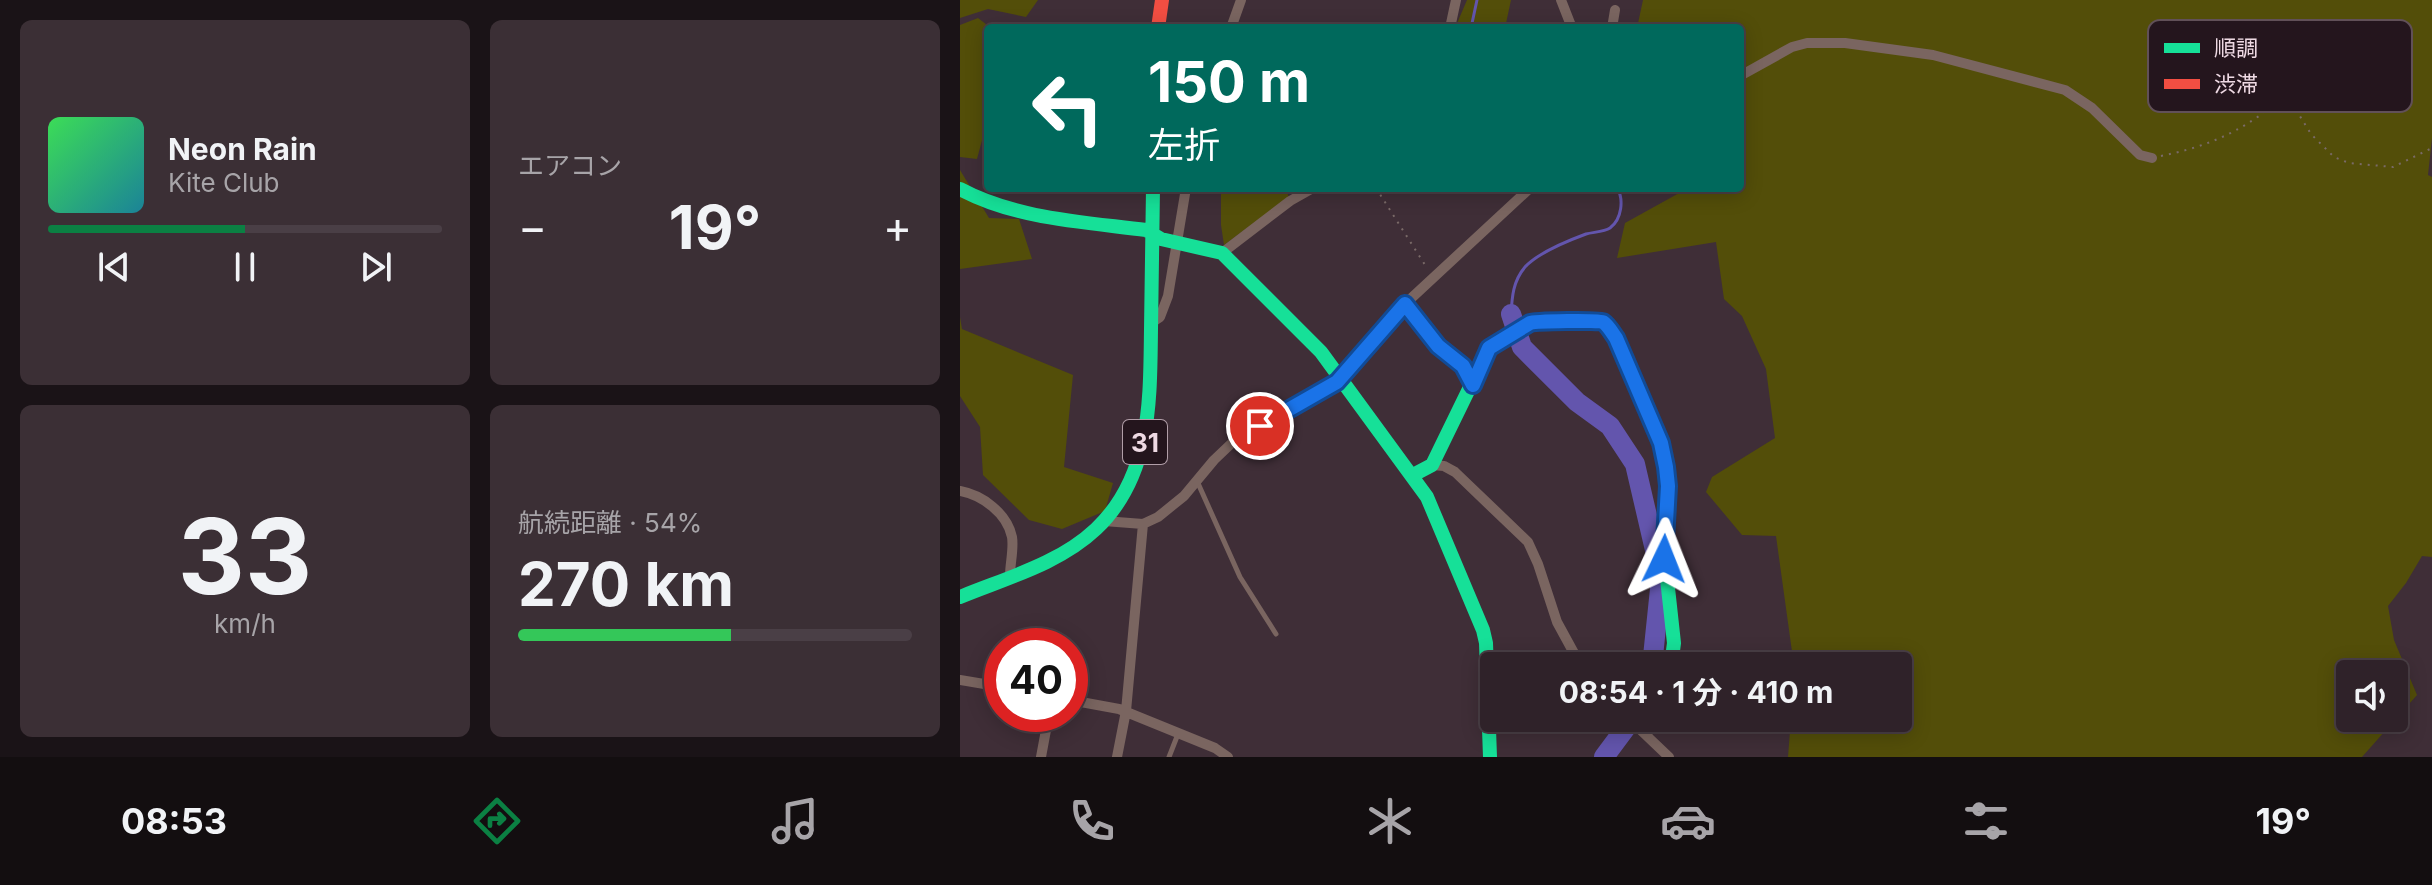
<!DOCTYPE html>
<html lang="ja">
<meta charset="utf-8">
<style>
:root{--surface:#2f2229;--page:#3b2f35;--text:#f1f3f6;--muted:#a7a4a8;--line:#4a3f46;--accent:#0b8043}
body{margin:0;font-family:Inter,"Noto Sans JP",sans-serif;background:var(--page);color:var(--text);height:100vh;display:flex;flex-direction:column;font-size:30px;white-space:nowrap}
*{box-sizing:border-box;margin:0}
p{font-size:26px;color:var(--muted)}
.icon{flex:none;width:44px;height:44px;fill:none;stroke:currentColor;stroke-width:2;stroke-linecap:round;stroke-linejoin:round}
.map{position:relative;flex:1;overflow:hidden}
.sheet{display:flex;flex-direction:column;gap:20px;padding:20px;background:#1a1317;width:960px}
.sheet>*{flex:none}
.banner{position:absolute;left:24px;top:24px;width:760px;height:168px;border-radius:8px;box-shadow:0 4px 20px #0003,0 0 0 2px var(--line);background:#00695c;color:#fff;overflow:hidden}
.buttons{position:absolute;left:1376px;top:660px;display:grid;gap:16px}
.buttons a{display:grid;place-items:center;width:72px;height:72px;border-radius:8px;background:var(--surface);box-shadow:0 4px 20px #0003,0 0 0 2px var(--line);font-size:40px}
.speed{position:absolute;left:24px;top:628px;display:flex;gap:16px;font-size:40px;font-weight:700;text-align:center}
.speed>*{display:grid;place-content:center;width:104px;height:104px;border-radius:50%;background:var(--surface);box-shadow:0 4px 20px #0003,0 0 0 2px var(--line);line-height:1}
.speed .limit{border:12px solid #d22;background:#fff;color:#111}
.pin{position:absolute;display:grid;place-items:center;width:68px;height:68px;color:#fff;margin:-34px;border:4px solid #fff;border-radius:50%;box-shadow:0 2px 8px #0007}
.me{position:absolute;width:88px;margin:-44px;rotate:2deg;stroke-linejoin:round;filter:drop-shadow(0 0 6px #0008)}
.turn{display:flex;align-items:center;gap:28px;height:168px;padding:0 32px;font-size:36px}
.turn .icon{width:104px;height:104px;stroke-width:2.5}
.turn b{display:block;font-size:56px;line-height:68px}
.big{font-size:60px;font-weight:700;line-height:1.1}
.sheet .card{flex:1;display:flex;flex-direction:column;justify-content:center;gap:12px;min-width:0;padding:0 28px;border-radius:12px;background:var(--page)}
.sheet .dial{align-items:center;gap:0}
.dial b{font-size:104px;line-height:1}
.song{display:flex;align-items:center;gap:24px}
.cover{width:96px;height:96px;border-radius:12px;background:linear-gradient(135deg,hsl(130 70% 55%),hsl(190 70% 35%))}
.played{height:8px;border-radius:4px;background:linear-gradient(90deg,var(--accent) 50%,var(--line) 50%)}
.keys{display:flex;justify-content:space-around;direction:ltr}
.heat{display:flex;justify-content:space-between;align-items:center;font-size:44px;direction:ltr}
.charge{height:12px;border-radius:6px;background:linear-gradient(90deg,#34c759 54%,var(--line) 0)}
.sheet .tiles{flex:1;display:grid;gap:20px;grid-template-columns:repeat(2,1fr)}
.trip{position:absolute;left:520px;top:652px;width:432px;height:80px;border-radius:8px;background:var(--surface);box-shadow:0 4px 20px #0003,0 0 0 2px var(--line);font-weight:700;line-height:80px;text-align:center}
.tab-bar{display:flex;height:128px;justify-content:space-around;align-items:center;background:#130e10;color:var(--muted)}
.tab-bar .icon{width:56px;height:56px}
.tab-bar .on{color:var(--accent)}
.tab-bar b{font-size:36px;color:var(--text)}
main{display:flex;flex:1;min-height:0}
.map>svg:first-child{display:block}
.green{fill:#534e09;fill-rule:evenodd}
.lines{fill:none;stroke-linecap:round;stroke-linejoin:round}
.stream{stroke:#6355ad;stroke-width:3}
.river{stroke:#6355ad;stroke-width:20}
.path{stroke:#7a6a68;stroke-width:2;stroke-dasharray:2 6;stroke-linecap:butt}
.lane{stroke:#7a6560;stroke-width:5}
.street{stroke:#7a6560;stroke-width:10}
.fast{stroke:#16e098;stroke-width:14}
.jam{stroke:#f24e42;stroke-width:14}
.route-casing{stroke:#114b97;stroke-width:20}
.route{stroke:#1a73e8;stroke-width:14}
.labels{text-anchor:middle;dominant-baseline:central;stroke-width:8;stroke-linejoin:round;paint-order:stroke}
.shield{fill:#24151d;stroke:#b19ea8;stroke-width:2}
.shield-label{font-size:26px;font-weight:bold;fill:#eed9e3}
.key{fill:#24151d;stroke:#615058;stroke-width:2}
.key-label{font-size:22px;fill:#eed9e3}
</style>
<main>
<section class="sheet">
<div class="tiles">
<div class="card">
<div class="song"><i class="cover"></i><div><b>Neon Rain</b><p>Kite Club</p></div></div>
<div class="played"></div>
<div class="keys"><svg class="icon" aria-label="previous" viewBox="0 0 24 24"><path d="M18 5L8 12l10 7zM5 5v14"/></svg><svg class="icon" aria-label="pause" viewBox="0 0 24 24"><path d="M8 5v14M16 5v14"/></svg><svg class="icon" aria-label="next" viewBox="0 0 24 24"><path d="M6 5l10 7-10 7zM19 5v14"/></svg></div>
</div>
<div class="card"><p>エアコン</p>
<div class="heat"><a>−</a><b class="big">19°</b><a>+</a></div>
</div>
<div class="card dial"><b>33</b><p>km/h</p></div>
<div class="card"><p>航続距離 · 54%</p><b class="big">270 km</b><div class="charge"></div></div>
</div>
</section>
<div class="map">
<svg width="1472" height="757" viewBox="0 0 1472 757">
<rect width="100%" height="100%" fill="#3f2e37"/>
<path class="green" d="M 0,0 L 78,0 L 66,17 L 28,9 L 0,18 Z
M 507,0 L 551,0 L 545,28 L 495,28 Z
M 683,0 L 1472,0 L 1472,138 L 1468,175 L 1472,177 L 1472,557 L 1462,556 L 1446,583 L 1428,606 L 1434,640 L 1457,695 L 1402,757 L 828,757 L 831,718 L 938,718 L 938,666 L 834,666 L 816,536 L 782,535 L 746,492 L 752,477 L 815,438 L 806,369 L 782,316 L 764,299 L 756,242 L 657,258 L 665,223 L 721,192 L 723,188 L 780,188 L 780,28 L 677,28 ZM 1390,674 L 1434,674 L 1434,718 L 1390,718 Z
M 18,18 L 31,28 L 28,28 L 28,118 L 17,159 L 0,157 L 0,25 Z
M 0,170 L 29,218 L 59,219 L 72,259 L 0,269 Z
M 261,188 L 325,188 L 329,197 L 264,245 L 261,225 Z
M 0,317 L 2,329 L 113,375 L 104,467 L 153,483 L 145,511 L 102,529 L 69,520 L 23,475 L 20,427 L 0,396 Z"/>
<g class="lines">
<path class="stream" d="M 511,28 L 517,0
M 551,314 C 552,297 553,281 565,267 C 579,252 607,241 626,234 C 633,232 644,232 650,228 C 662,219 664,199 657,188"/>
<path class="river" d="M 551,314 L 562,347 L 617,402 L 650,426 L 675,464 L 698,563 L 700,589 L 692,666
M 644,757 L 673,718"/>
<path class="path" d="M 1201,156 C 1239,148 1267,138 1299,116 C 1309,110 1310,98 1321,94 L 1333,105 L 1351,134 L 1374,157 L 1389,163 L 1433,167 L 1472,148
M 416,188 L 467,268"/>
<path class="lane" d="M 446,305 L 478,346 L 503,366 L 509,378
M 237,481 L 280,577 L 316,634
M 209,757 L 218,734"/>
<path class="street" d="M 601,0 L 612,28
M 271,28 L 281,0
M 490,28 L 496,0
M 652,28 L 655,10
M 780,76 L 832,47 L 847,43 L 885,43 L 973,55 L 1105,90 L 1132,108 L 1180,155 L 1192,158
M 262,253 L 330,201 L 353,188
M 191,323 L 200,317 L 208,296 L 226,188
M 472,465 L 484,466 L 495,472 L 568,542 L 578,564 L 597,622 L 621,666
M 0,491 C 22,495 47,513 52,537 C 54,549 50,563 50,576
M 144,521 L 183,524 L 198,517 L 224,496 L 254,460 L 275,440 L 377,382 L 445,304 L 570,188
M 0,680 L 42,687
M 110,700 L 159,709 L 255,748 L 268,757
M 668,718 L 709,757
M 687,735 L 693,718
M 81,757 L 89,714
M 157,757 L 166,711 L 183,524"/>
<path class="fast" d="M 0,189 C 56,219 124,222 186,230 L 201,239 L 262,253 L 361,352 L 467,497 L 523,630 L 526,643 L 530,757
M 453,475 L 472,465 L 529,348 L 577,320 L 603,323 L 637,320 L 643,322 L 656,338 L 678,385 L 701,443 L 706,467 L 708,486 L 703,542 L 714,643 L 711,666
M 0,597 C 46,578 99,564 136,529 C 192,476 190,400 191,329 C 192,282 192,235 193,188"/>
<path class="jam" d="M 198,28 L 202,0"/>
</g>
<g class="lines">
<g class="route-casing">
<path id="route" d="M 300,426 L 377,382 L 445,304 L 478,346 L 503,366 L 513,385 L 529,348 L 570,323 C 575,321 640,320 643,322 C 649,326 652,333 656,338 L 701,443 L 706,467 L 708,486 L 704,559"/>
</g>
<use href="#route" class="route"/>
</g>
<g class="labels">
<rect class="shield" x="163" y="420" width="44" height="44" rx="6"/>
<g class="shield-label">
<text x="185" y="442">31</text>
</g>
</g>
<rect x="1188" y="20" width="264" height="92" rx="12" class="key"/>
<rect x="1204" y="43" width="36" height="10" fill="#16e098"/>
<rect x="1204" y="79" width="36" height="10" fill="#f24e42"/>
<g class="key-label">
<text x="1254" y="56">順調</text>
<text x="1254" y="92">渋滞</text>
</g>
</svg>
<div class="buttons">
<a><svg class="icon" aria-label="sound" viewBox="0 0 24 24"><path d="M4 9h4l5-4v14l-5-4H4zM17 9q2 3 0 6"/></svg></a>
</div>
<div class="speed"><div class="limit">40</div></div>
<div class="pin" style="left:300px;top:426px;background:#d93025"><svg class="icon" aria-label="arrive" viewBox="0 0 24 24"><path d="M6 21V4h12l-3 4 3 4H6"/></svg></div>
<svg class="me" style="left:704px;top:559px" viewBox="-20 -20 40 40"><path d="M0-17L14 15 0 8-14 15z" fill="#1a73e8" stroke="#fff" stroke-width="4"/></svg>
<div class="trip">08:54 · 1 分 · 410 m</div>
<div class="banner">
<div class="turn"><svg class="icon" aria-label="left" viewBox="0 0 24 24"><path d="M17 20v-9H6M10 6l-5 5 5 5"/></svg><div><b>150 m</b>左折</div></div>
</div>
</div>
</main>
<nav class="tab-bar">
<b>08:53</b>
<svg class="icon on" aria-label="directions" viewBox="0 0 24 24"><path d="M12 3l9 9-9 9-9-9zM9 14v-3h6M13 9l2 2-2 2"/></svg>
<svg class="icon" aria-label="music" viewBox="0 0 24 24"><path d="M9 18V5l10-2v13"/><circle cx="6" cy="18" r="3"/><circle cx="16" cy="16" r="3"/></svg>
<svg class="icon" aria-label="phone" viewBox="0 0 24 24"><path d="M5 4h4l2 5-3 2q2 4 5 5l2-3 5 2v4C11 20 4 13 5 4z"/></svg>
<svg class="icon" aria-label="climate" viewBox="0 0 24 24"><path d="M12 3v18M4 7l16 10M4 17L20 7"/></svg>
<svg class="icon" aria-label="car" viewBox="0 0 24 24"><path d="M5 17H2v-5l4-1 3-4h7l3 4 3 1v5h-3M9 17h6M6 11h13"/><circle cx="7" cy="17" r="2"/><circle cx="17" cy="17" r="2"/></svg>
<svg class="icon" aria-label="filters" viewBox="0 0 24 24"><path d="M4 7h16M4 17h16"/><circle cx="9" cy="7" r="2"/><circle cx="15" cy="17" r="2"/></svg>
<b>19°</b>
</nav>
